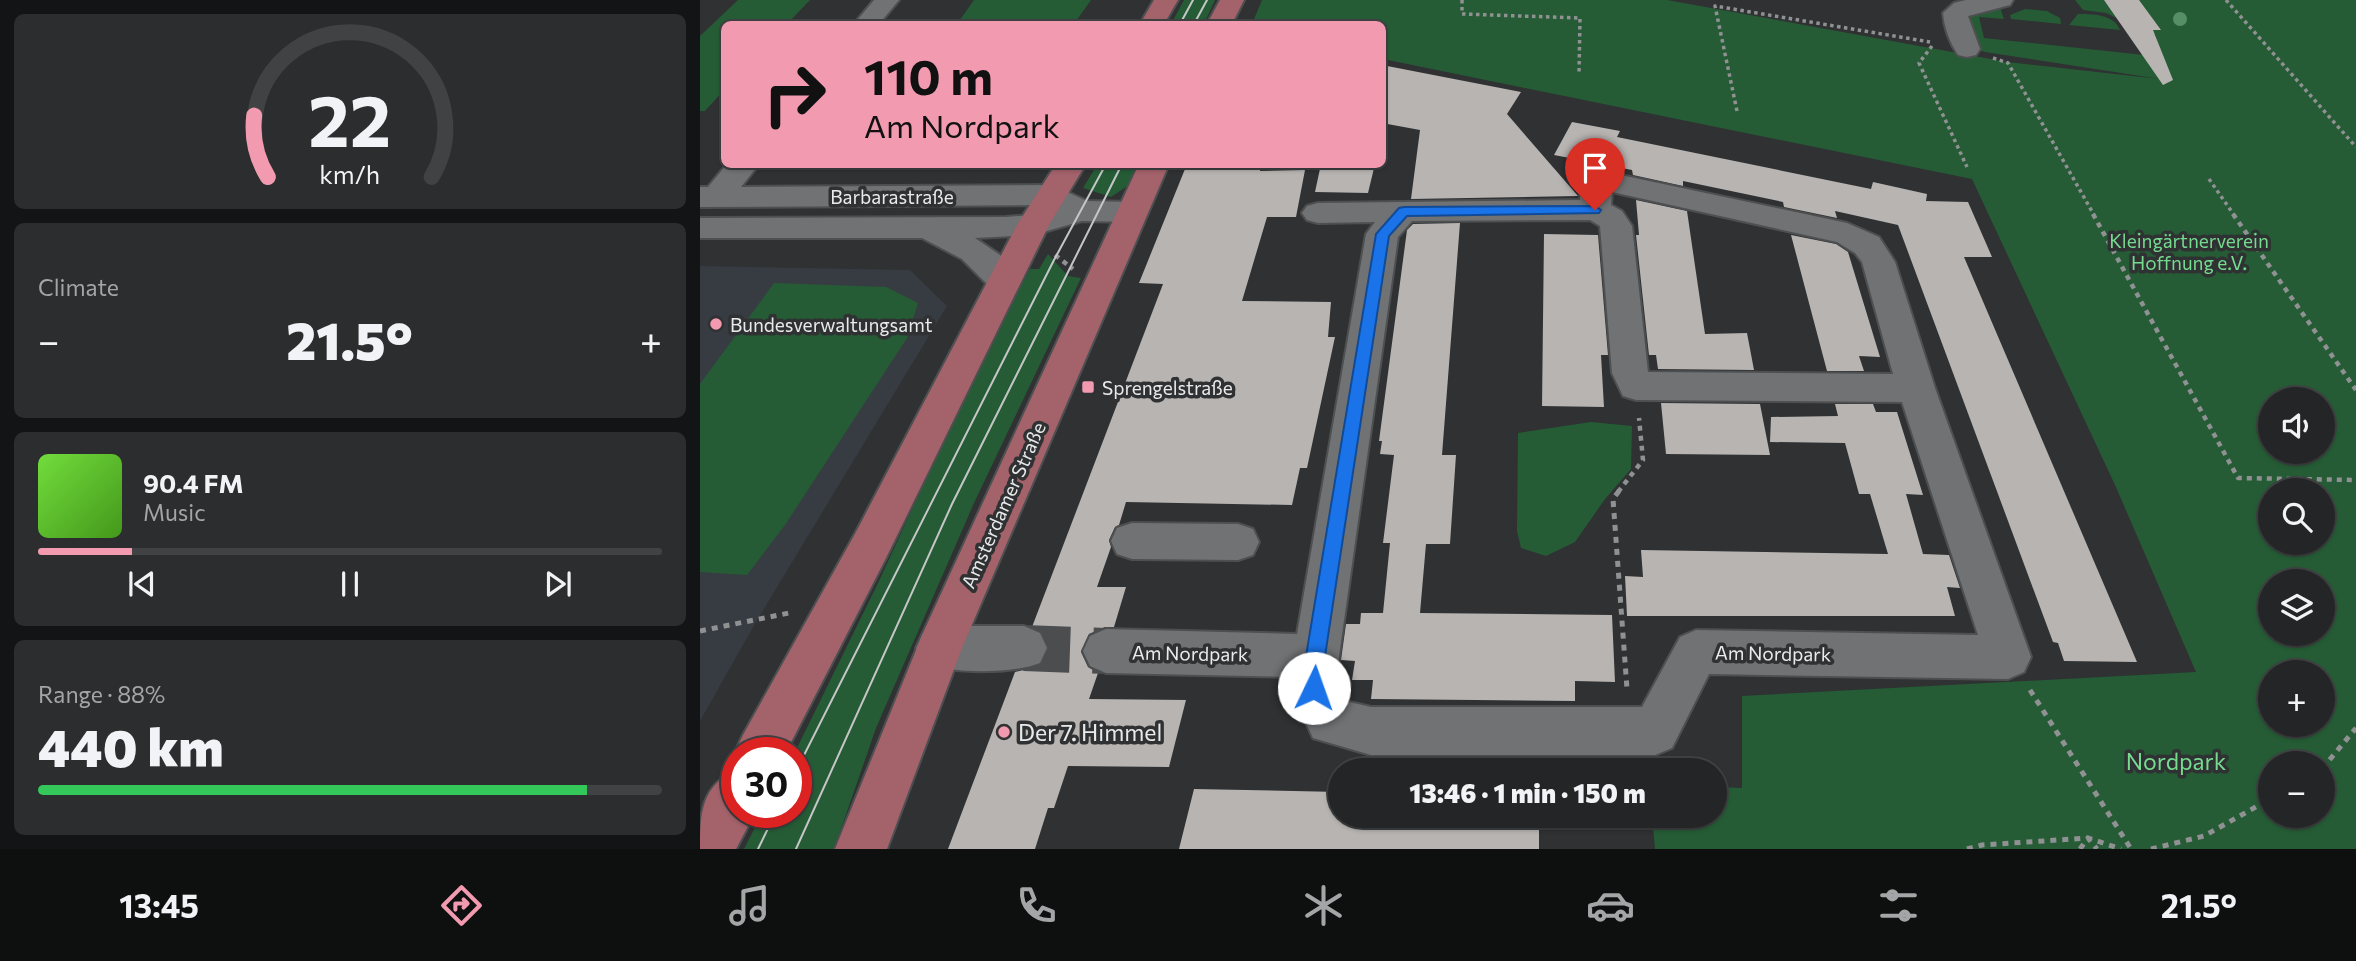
<!DOCTYPE html>
<meta charset="utf-8">
<style>
:root{--surface:#232526;--page:#2b2d2e;--text:#f1f3f6;--muted:#a3a5a7;--line:#404243;--accent:#f29aaf}
body{margin:0;font-family:Commissioner,sans-serif;background:var(--page);color:var(--text);height:100vh;display:flex;flex-direction:column;font-size:26px;white-space:nowrap}
*{box-sizing:border-box;margin:0}
p{font-size:23px;color:var(--muted)}
.icon{flex:none;width:38px;height:38px;fill:none;stroke:currentColor;stroke-width:2;stroke-linecap:round;stroke-linejoin:round}
.map{position:relative;flex:1;overflow:hidden}
.details{display:flex;flex-direction:column;gap:14px;padding:14px;background:#131415;width:700px}
.details>*{flex:none}
.top-card{position:absolute;left:21px;top:21px;width:665px;height:147px;border-radius:10px;box-shadow:0 2px 5px #0004,0 0 0 2px var(--line);background:#f29aaf;color:#111;overflow:hidden}
.buttons{position:absolute;left:1558px;top:387px;display:grid;gap:14px}
.buttons a{display:grid;place-items:center;width:77px;height:77px;border-radius:50%;background:var(--surface);box-shadow:0 2px 5px #0004,0 0 0 2px var(--line);font-size:35px}
.speed{position:absolute;left:21px;top:737px;display:flex;gap:14px;font-size:35px;font-weight:700;text-align:center}
.speed>*{display:grid;place-content:center;width:91px;height:91px;border-radius:50%;background:var(--surface);box-shadow:0 2px 5px #0004,0 0 0 2px var(--line);line-height:1}
.speed .limit{border:10px solid #d22;background:#fff;color:#111}
.pin{position:absolute;display:grid;place-items:center;width:60px;height:60px;color:#fff;margin:-72px -30px;border-radius:50% 50% 50% 0;rotate:-45deg;box-shadow:0 0 7px #0007}
.pin .icon{rotate:45deg}
.me{position:absolute;width:77px;margin:-38px;rotate:3deg;stroke-linejoin:round;filter:drop-shadow(0 0 5px #0008)}
.turn{display:flex;align-items:center;gap:24px;height:147px;padding:0 28px;font-size:32px}
.turn .icon{width:91px;height:91px;stroke-width:2.5}
.turn b{display:block;font-size:49px;line-height:60px}
.big{font-size:52px;font-weight:800;line-height:1.1}
.details .widget{flex:1;display:flex;flex-direction:column;justify-content:center;gap:10px;min-width:0;padding:0 24px;border-radius:10px;background:var(--page)}
.details .dial{align-items:center;gap:0}
.dial svg{height:182px;overflow:visible;fill:none;stroke:var(--line);stroke-width:7;stroke-linecap:round;text-anchor:middle}
.dial text{fill:var(--text);stroke:none}
.song{display:flex;align-items:center;gap:21px}
.cover{width:84px;height:84px;border-radius:10px;background:linear-gradient(135deg,hsl(100 70% 55%),hsl(100 70% 35%))}
.played{height:7px;border-radius:4px;background:linear-gradient(90deg,var(--accent) 15%,var(--line) 15%)}
.keys{display:flex;justify-content:space-around;direction:ltr}
.heat{display:flex;justify-content:space-between;align-items:center;font-size:38px;direction:ltr}
.charge{height:10px;border-radius:5px;background:linear-gradient(90deg,#34c759 88%,var(--line) 0)}
.trip{position:absolute;left:628px;top:758px;width:399px;height:70px;border-radius:35px;background:var(--surface);box-shadow:0 2px 5px #0004,0 0 0 2px var(--line);font-weight:800;line-height:70px;text-align:center}
.menu{display:flex;height:112px;justify-content:space-around;align-items:center;background:#0e0f0f;color:var(--muted)}
.menu .icon{width:49px;height:49px}
.menu .active{color:var(--accent)}
.menu b{font-size:32px;color:var(--text)}
main{display:flex;flex:1;min-height:0}
.map>svg:first-child{display:block}
.built{fill:#373c42}
.green{fill:#255c35;fill-rule:evenodd}
.building{fill:#b7b4b2}
.lines{fill:none;stroke-linecap:round;stroke-linejoin:round}
.minor-tunnel{stroke:#4b4d4f;stroke-width:46;stroke-dasharray:46 23;stroke-linecap:butt}
.minor-casing{stroke:#4e4f50;stroke-width:4}
.major-casing{stroke:#4e4f50;stroke-width:4}
.path-far2{stroke:#909193;stroke-width:3.5;stroke-dasharray:3.5 3.5;stroke-linecap:butt}
.path-far1{stroke:#909193;stroke-width:4.5;stroke-dasharray:5 5;stroke-linecap:butt}
.path{stroke:#909193;stroke-width:5;stroke-dasharray:6 6;stroke-linecap:butt}
.minor{fill:#707274;fill-rule:evenodd}
.major{fill:#a4626b;fill-rule:evenodd}
.tram{stroke:#c5c6c8;stroke-width:2}
.tree{fill:#568e66}
.route{fill:#1a73e8;stroke:#114b97;stroke-width:2}
.poi-dot{fill:#f29aaf;stroke:#2f3133;stroke-width:2.5}
.labels{text-anchor:middle;dominant-baseline:central;stroke-width:7;stroke-linejoin:round;paint-order:stroke}
.street-label{font-size:19px;fill:#e9eaeb;stroke:#2f3133}
.park-label{font-size:19px;fill:#75db8f;stroke:#2f3133}
.poi-label{font-size:19px;fill:#e9eaeb;stroke:#2f3133;text-anchor:start}
.near-poi-label{font-size:23px;fill:#e9eaeb;stroke:#2f3133;text-anchor:start}
.near-park-label{font-size:23px;fill:#75db8f;stroke:#2f3133}
</style>
<main>
<section class="details">
<div class="widget dial"><svg viewBox="0 0 100 80">
<path d="M14 69A42 42 0 1 1 86 69"/>
<path d="M14 69A42 42 0 0 1 8 42" stroke="#f29aaf"/>
<text x="50" y="56" font-size="32" font-weight="700">22</text>
<text x="50" y="72" font-size="11">km/h</text>
</svg></div>
<div class="widget"><p>Climate</p>
<div class="heat"><a>−</a><b class="big">21.5°</b><a>+</a></div>
</div>
<div class="widget">
<div class="song"><i class="cover"></i><div><b>90.4 FM</b><p>Music</p></div></div>
<div class="played"></div>
<div class="keys"><svg class="icon" aria-label="previous" viewBox="0 0 24 24"><path d="M18 5L8 12l10 7zM5 5v14"/></svg><svg class="icon" aria-label="pause" viewBox="0 0 24 24"><path d="M8 5v14M16 5v14"/></svg><svg class="icon" aria-label="next" viewBox="0 0 24 24"><path d="M6 5l10 7-10 7zM19 5v14"/></svg></div>
</div>
<div class="widget"><p>Range · 88%</p><b class="big">440 km</b><div class="charge"></div></div>
</section>
<div class="map">
<svg width="1656" height="849" viewBox="0 0 1656 849">
<rect width="100%" height="100%" fill="#2f3133"/>
<path class="built" d="M 0,266 L 210,270 L 247,306 L 56,622 L 0,721 Z"/>
<path class="green" d="M 38,0 L 110,0 L 87,24 L 24,24 L 24,90 L 5,111 L 0,111 L 0,36 Z
M 274,0 L 391,0 L 374,24 L 257,24 Z
M 484,0 L 515,0 L 504,24 L 471,24 Z
M 562,0 L 967,0 L 1307,62 L 1460,79 L 1285,52 L 1279,50 L 1265,15 L 1300,7 L 1304,19 L 1279,17 L 1284,38 L 1463,57 L 1455,34 L 1428,31 L 1425,22 L 1406,13 L 1383,10 L 1375,0 L 1656,0 L 1656,849 L 955,849 L 952,816 L 1015,816 L 1015,787 L 1042,788 L 1042,696 L 1496,672 L 1415,485 L 1272,179 L 683,59 L 682,24 L 552,24 ZM 1570,399 L 1622,399 L 1622,452 L 1570,452 ZM 1570,490 L 1622,490 L 1622,542 L 1570,542 ZM 1570,581 L 1622,581 L 1622,634 L 1570,634 ZM 1570,672 L 1622,672 L 1622,724 L 1570,724 ZM 1570,763 L 1622,763 L 1622,816 L 1570,816 Z
M 1325,9 L 1347,11 L 1360,18 L 1361,24 L 1311,19 L 1310,15 Z
M 1378,14 C 1392,14 1414,14 1420,30 L 1369,25 Z
M 397,165 L 445,165 L 429,185 L 411,197 L 383,188 Z
M 348,254 L 368,276 L 381,278 L 274,503 L 176,728 L 134,849 L 44,849 L 63,812 L 96,812 L 95,752 L 178,583 L 282,358 L 330,269 L 339,269 Z
M 74,283 L 186,287 L 218,303 L 207,338 L 85,525 L 47,575 L 0,572 L 0,384 Z
M 891,422 L 932,426 L 931,469 L 905,499 L 875,542 L 846,556 L 821,548 L 817,531 L 818,433 Z"/>
<path class="building" d="M 1404,0 L 1439,0 L 1461,30 L 1453,30 L 1473,80 L 1463,85 Z
M 682,65 L 821,92 L 807,114 L 878,196 L 711,199 L 720,130 L 682,123 Z
M 872,122 L 920,131 L 917,137 L 1171,189 L 1173,182 L 1227,194 L 1226,201 L 1268,202 L 1292,257 L 1264,257 L 1437,662 L 1364,661 L 1358,643 L 1353,642 L 1198,225 L 1135,211 L 1137,218 L 1084,207 L 1083,202 L 983,181 L 983,186 L 933,175 L 932,170 L 854,155 Z
M 487,164 L 562,164 L 560,171 L 605,170 L 596,217 L 567,217 L 542,301 L 631,302 L 628,337 L 635,337 L 607,468 L 600,468 L 592,505 L 426,502 L 419,525 L 415,527 L 409,540 L 411,547 L 397,587 L 426,587 L 414,627 L 405,627 L 389,634 L 381,652 L 388,667 L 398,673 L 389,699 L 486,700 L 469,767 L 368,766 L 354,808 L 348,808 L 335,849 L 248,849 L 315,672 L 341,666 L 349,649 L 342,632 L 332,627 L 463,284 L 439,283 Z
M 621,164 L 675,164 L 668,193 L 615,192 Z
M 936,200 L 987,211 L 1005,334 L 1047,333 L 1054,370 L 958,369 L 956,355 L 949,355 L 936,235 L 939,235 Z
M 760,223 L 742,455 L 756,455 L 750,544 L 726,544 L 720,613 L 912,615 L 915,682 L 875,681 L 875,701 L 671,699 L 673,680 L 652,680 L 655,661 L 641,660 L 646,624 L 660,624 L 661,613 L 683,613 L 690,543 L 683,543 L 694,455 L 680,454 L 682,441 L 679,441 L 707,230 L 713,224 Z
M 844,234 L 898,235 L 908,355 L 901,355 L 904,407 L 842,406 Z
M 1091,235 L 1136,244 L 1148,252 L 1180,357 L 1159,356 L 1164,371 L 1127,371 Z
M 961,403 L 1060,404 L 1070,455 L 966,454 Z
M 1135,404 L 1173,404 L 1176,412 L 1197,412 L 1223,495 L 1206,494 L 1223,554 L 1249,555 L 1260,588 L 1247,587 L 1255,616 L 927,616 L 925,576 L 943,577 L 941,550 L 1188,554 L 1170,494 L 1159,494 L 1145,443 L 1070,442 L 1071,417 L 1138,416 Z
M 494,789 L 640,792 L 640,816 L 839,816 L 839,849 L 479,849 Z"/>
<g class="lines">
<path class="minor-tunnel" d="M 324,648 L 406,651"/>
<g class="minor-casing">
<path id="minor" d="M 174,0 L 199,0 L 179,24 L 154,24 Z
M 1266,0 L 1313,0 L 1310,5 L 1268,16 L 1280,49 L 1276,55 L 1267,57 L 1258,55 C 1250,43 1244,27 1243,13 L 1254,3 Z
M 27,164 L 59,164 L 41,187 L 352,185 L 387,201 L 431,202 L 442,205 L 447,212 L 442,219 L 431,222 L 382,221 L 333,235 L 275,238 L 300,255 L 321,281 L 316,289 L 304,293 L 292,289 L 262,259 L 222,238 L 0,238 L 0,218 L 306,217 L 332,215 L 353,209 L 346,205 L 0,207 L 0,187 L 8,187 Z
M 897,170 L 1147,223 L 1179,237 L 1195,262 L 1235,388 L 1331,657 L 1324,672 L 1308,679 L 1009,674 L 972,748 L 955,755 L 671,755 L 613,738 L 590,688 L 591,677 L 406,673 L 390,666 L 383,651 L 390,636 L 406,629 L 597,634 L 666,234 L 675,222 L 618,223 L 607,220 L 602,213 L 607,206 L 618,203 L 880,200 L 882,179 L 886,172 ZM 912,192 L 1137,242 L 1155,253 L 1162,262 L 1193,374 L 948,372 L 932,226 L 922,211 L 911,205 ZM 890,220 L 900,226 L 912,373 L 923,396 L 936,400 L 1202,402 L 1278,635 L 996,630 L 980,637 L 942,707 L 671,707 L 645,701 L 638,686 L 639,656 L 698,237 L 712,221 Z
M 432,523 L 538,524 L 553,529 L 559,542 L 553,555 L 538,560 L 432,559 L 417,554 L 411,541 L 417,528 Z
M 239,626 L 324,626 L 340,633 L 347,648 L 340,663 C 312,674 251,674 223,663 L 216,648 L 223,633 Z"/>
</g>
<g class="major-casing">
<path id="major" d="M 454,0 L 478,0 L 464,24 L 440,24 Z
M 520,0 L 544,0 L 532,24 L 507,24 Z
M 356,164 L 386,164 L 349,225 L 186,558 L 86,752 L 37,752 L 37,755 L 35,752 L 43,735 L 156,532 L 317,225 Z
M 439,164 L 469,164 L 262,648 L 187,849 L 135,849 L 223,633 Z
M 37,770 L 37,812 L 55,813 L 36,849 L 0,849 C 0,814 1,785 37,770 Z"/>
</g>
<path class="path-far2" d="M 762,0 L 762,14 L 880,18 L 879,74
M 1526,0 L 1656,147
M 1232,46 L 1219,63 L 1267,167
M 1293,58 L 1308,63 L 1394,215
M 1037,111 L 1015,6 L 1230,42
M 1509,179 L 1534,215"/>
<path class="path-far1" d="M 1393,214 L 1538,478 L 1656,480
M 1533,214 L 1656,390
M 355,255 L 373,269
M 918,492 L 943,460 L 939,418"/>
<path class="path" d="M 919,491 L 913,499 L 927,689
M 0,631 L 89,613
M 1330,690 L 1431,849
M 1622,769 L 1656,728
M 1267,849 L 1282,845 L 1388,838 L 1421,849
M 1380,849 L 1388,838 L 1397,849
M 1451,849 L 1504,836 L 1570,799"/>
<use href="#minor" class="minor"/>
<use href="#major" class="major"/>
<path class="tram" d="M 480,24 L 493,0
M 494,24 L 507,0
M 96,771 L 354,260 L 406,164
M 58,849 L 76,812
M 96,849 L 252,504 L 422,164"/>
</g>
<circle class="tree" cx="1480" cy="19" r="7"/>
<path class="route" d="M 895,206 L 901,210 L 899,213 L 707,216 L 689,236 L 625,656 L 624,688 L 621,694 L 614,697 L 607,694 L 604,688 L 606,656 L 676,234 L 699,208 L 704,207 Z"/>
<g class="poi-dot">
<circle cx="16" cy="324" r="7"/>
<rect x="381" y="380" width="14" height="14" rx="3.5"/>
<circle cx="304" cy="732" r="7"/>
</g>
<g class="labels">
<g class="street-label">
<text x="192" y="196">Barbarastraße</text>
<text transform="translate(303 505) rotate(-66)">Amsterdamer Straße</text>
<text transform="translate(490 653) rotate(1)">Am Nordpark</text>
<text transform="translate(1073 653) rotate(1)">Am Nordpark</text>
</g>
<g class="park-label">
<text x="1489" y="240">Kleingärtnerverein<tspan x="1489" dy="22">Hoffnung e.V.</tspan></text>
</g>
<g class="poi-label">
<text x="30" y="324">Bundesverwaltungsamt</text>
<text x="402" y="387">Sprengelstraße</text>
</g>
<g class="near-poi-label">
<text x="318" y="732">Der 7. Himmel</text>
</g>
<g class="near-park-label">
<text x="1476" y="761">Nordpark</text>
</g>
</g>
</svg>
<div class="buttons">
<a><svg class="icon" aria-label="sound" viewBox="0 0 24 24"><path d="M4 9h4l5-4v14l-5-4H4zM17 9q2 3 0 6"/></svg></a>
<a><svg class="icon" aria-label="search" viewBox="0 0 24 24"><circle cx="10" cy="10" r="6"/><path d="M15 15l6 6"/></svg></a>
<a><svg class="icon" aria-label="layers" viewBox="0 0 24 24"><path d="M12 4l9 5-9 5-9-5zM3 14l9 5 9-5"/></svg></a>
<a>+</a>
<a>−</a>
</div>
<div class="speed"><div class="limit">30</div></div>
<div class="pin" style="left:895px;top:210px;background:#d93025"><svg class="icon" aria-label="arrive" viewBox="0 0 24 24"><path d="M6 21V4h12l-3 4 3 4H6"/></svg></div>
<svg class="me" style="left:614px;top:688px" viewBox="-20 -20 40 40"><circle r="19" fill="#fff"/><path d="M0-13L10 11 0 6-10 11z" fill="#1a73e8"/></svg>
<div class="trip">13:46 · 1 min · 150 m</div>
<div class="top-card">
<div class="turn"><svg class="icon" aria-label="right" viewBox="0 0 24 24"><path d="M7 20v-9h11M14 6l5 5-5 5"/></svg><div><b>110 m</b>Am Nordpark</div></div>
</div>
</div>
</main>
<nav class="menu">
<b>13:45</b>
<svg class="icon active" aria-label="directions" viewBox="0 0 24 24"><path d="M12 3l9 9-9 9-9-9zM9 14v-3h6M13 9l2 2-2 2"/></svg>
<svg class="icon" aria-label="music" viewBox="0 0 24 24"><path d="M9 18V5l10-2v13"/><circle cx="6" cy="18" r="3"/><circle cx="16" cy="16" r="3"/></svg>
<svg class="icon" aria-label="phone" viewBox="0 0 24 24"><path d="M5 4h4l2 5-3 2q2 4 5 5l2-3 5 2v4C11 20 4 13 5 4z"/></svg>
<svg class="icon" aria-label="climate" viewBox="0 0 24 24"><path d="M12 3v18M4 7l16 10M4 17L20 7"/></svg>
<svg class="icon" aria-label="car" viewBox="0 0 24 24"><path d="M5 17H2v-5l4-1 3-4h7l3 4 3 1v5h-3M9 17h6M6 11h13"/><circle cx="7" cy="17" r="2"/><circle cx="17" cy="17" r="2"/></svg>
<svg class="icon" aria-label="filters" viewBox="0 0 24 24"><path d="M4 7h16M4 17h16"/><circle cx="9" cy="7" r="2"/><circle cx="15" cy="17" r="2"/></svg>
<b>21.5°</b>
</nav>
